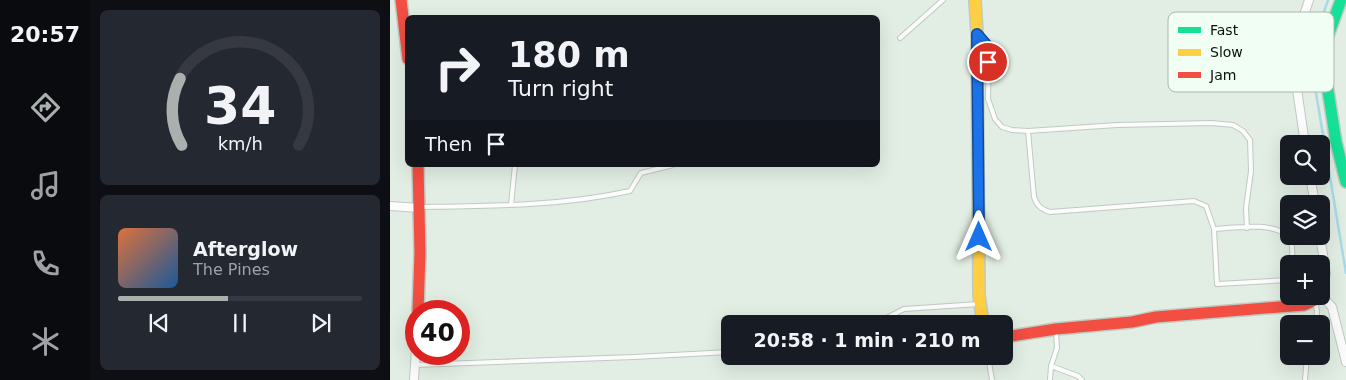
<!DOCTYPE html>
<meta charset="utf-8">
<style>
:root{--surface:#171b24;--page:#242831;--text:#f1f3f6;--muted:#9ea1a6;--line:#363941;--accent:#abb0ae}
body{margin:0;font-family:"DejaVu Sans",sans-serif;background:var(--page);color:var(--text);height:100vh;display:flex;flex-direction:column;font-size:19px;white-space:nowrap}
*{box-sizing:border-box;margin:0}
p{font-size:16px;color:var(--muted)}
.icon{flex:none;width:28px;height:28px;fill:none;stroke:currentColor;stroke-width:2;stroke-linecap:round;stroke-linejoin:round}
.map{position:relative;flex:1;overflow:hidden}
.sheet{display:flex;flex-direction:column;gap:10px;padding:10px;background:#0d0f14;width:300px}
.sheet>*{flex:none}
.hud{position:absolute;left:15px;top:15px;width:475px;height:152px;border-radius:8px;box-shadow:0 5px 20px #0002;background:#171b24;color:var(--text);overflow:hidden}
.controls{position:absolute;left:890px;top:135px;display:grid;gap:10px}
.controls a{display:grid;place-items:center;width:50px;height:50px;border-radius:8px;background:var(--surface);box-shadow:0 5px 20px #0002;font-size:25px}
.speed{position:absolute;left:15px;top:300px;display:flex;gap:10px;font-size:25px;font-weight:700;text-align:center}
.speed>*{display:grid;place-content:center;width:65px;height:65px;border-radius:50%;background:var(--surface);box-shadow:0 5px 20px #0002;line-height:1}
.speed .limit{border:8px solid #d22;background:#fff;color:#111}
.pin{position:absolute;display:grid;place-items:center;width:42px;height:42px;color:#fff;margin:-21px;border:2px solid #fff;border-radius:50%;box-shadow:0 1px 5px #0007}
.me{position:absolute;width:55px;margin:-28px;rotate:0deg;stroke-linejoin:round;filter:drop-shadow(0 0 4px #0008)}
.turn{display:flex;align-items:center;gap:18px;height:105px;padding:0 20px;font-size:22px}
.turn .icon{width:65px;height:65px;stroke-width:2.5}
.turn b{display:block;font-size:35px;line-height:42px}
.then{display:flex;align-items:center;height:48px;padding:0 20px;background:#0003;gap:10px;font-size:19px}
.sheet .card{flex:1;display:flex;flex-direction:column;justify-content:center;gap:8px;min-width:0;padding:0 18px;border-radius:8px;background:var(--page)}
.sheet .dial{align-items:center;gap:0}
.dial svg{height:130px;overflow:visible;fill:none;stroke:var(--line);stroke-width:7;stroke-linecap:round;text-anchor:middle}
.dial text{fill:var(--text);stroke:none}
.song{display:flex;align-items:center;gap:15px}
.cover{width:60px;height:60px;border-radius:8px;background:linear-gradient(135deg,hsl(20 70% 55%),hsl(210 70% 35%))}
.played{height:5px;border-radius:2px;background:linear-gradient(90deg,var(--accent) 45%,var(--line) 45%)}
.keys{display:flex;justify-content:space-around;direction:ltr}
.trip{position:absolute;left:331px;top:315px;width:292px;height:50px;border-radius:8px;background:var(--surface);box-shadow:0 5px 20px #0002;font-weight:700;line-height:50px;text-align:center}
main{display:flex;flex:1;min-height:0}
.dock{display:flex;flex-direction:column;width:90px;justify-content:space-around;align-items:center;background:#090b0e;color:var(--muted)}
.dock .icon{width:35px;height:35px}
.dock .selected{color:var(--accent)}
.dock b{font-size:22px;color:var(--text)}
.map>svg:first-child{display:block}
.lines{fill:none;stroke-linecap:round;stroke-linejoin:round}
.stream{stroke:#a7dae8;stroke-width:2.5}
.lane-casing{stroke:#bfcac1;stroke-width:6}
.street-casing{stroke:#bfcac1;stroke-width:10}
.fast-casing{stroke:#bfcac1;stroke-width:14}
.slow-casing{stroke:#bfcac1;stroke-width:14}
.jam-casing{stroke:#bfcac1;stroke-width:14}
.lane{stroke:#fbfcfb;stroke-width:4}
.street{stroke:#fbfcfb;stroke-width:8}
.fast{stroke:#16e098;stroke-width:11}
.slow{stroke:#ffcf43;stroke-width:11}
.jam{stroke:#f24e42;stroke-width:11}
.route-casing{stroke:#114b97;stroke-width:12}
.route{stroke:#1a73e8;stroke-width:9}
.key{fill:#f0fef3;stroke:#abb7ad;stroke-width:1}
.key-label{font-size:14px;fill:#09110b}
</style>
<main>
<nav class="dock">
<b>20:57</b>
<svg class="icon selected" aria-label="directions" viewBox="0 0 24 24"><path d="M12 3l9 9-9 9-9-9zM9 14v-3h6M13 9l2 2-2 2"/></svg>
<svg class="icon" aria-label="music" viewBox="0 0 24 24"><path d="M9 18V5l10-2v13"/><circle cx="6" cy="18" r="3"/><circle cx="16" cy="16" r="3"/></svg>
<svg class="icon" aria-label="phone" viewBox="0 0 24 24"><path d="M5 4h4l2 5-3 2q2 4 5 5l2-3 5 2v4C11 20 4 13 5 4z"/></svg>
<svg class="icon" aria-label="climate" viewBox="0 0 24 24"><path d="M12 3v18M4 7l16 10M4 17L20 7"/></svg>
</nav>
<section class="sheet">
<div class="card dial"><svg viewBox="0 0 100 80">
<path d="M14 69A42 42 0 1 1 86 69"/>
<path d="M14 69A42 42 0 0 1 13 28" stroke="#abb0ae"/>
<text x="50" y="56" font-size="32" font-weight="700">34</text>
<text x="50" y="72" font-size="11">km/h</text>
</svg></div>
<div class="card">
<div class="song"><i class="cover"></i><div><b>Afterglow</b><p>The Pines</p></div></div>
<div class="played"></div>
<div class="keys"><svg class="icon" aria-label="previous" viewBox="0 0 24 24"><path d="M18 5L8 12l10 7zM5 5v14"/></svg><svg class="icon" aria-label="pause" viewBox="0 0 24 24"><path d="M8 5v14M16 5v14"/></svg><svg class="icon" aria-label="next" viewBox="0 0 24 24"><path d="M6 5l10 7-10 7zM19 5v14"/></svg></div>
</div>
</section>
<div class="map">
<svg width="956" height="380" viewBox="0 0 956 380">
<rect width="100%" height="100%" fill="#e2eee4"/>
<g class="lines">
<path class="stream" d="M 938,0 L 925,38 L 921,63 L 956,273"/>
<g class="lane-casing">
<path id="lane" d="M 590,37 L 599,48 L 598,99 L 605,119 L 612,127 L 622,130 L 638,131 L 727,125 L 822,123 L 843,125 L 853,131 L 860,140 L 861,171 L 856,208 L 857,228
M 510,38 L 553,0
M 638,131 L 644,197 C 647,206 651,209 660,212 L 804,201 L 816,206 L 824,229 L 827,284 L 899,280
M 121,205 L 125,165
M 32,207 C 101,206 172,206 240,191 L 251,173 L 283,165
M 824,229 C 842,228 885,221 898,237 C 904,244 902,255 902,264
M 925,302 L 927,311 L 926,324
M 485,324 L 514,309 L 589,304
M 598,356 L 602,380
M 25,365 L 244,357 L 340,352
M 661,366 L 688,376 L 692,380
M 660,380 L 661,366 L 667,348 L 666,331
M 915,380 L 917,356"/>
</g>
<g class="street-casing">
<path id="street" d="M 915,144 L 903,62 L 905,42 L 919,0
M 920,176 L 925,204
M 0,206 L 30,208
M 930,236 L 936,274 L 931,290
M 931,295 L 942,307 L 956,362
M 24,380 L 26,349"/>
</g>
<g class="fast-casing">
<path id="fast" d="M 951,0 L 932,52 L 946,142 L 956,182"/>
</g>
<g class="slow-casing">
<path id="slow" d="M 585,0 L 587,34 L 589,295 L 593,324"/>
</g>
<g class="jam-casing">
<path id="jam" d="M 11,0 L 18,59
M 28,165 L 30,253 L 28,311
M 615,337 L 666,329 L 742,322 L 766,317 L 914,305 L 925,300 L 928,296"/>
</g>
<use href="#lane" class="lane"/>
<use href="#street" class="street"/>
<use href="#fast" class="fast"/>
<use href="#slow" class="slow"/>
<use href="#jam" class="jam"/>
</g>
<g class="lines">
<g class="route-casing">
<path id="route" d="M 589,237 L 587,34 L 599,48 L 598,62"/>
</g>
<use href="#route" class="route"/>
</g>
<rect x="778" y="12" width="166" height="80" rx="8" class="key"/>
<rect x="788" y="27" width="23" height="6" fill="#16e098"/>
<rect x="788" y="49" width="23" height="7" fill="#ffcf43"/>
<rect x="788" y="72" width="23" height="6" fill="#f24e42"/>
<g class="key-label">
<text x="820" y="35">Fast</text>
<text x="820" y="57">Slow</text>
<text x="820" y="80">Jam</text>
</g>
</svg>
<div class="controls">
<a><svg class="icon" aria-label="search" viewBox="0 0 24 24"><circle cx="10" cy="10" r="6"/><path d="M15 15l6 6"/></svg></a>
<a><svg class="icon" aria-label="layers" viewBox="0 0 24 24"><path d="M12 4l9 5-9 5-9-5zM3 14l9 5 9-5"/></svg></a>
<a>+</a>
<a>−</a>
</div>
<div class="speed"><div class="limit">40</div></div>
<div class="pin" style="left:598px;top:62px;background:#d93025"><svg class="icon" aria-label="arrive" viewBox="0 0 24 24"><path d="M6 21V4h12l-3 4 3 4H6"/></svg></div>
<svg class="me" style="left:589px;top:237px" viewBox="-20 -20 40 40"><path d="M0-17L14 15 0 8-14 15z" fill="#1a73e8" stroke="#fff" stroke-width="4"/></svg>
<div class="trip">20:58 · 1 min · 210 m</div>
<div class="hud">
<div class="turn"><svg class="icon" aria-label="right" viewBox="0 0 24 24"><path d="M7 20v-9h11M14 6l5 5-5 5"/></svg><div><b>180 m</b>Turn right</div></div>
<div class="then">Then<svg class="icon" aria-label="arrive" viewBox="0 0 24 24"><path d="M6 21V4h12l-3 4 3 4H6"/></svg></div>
</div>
</div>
</main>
